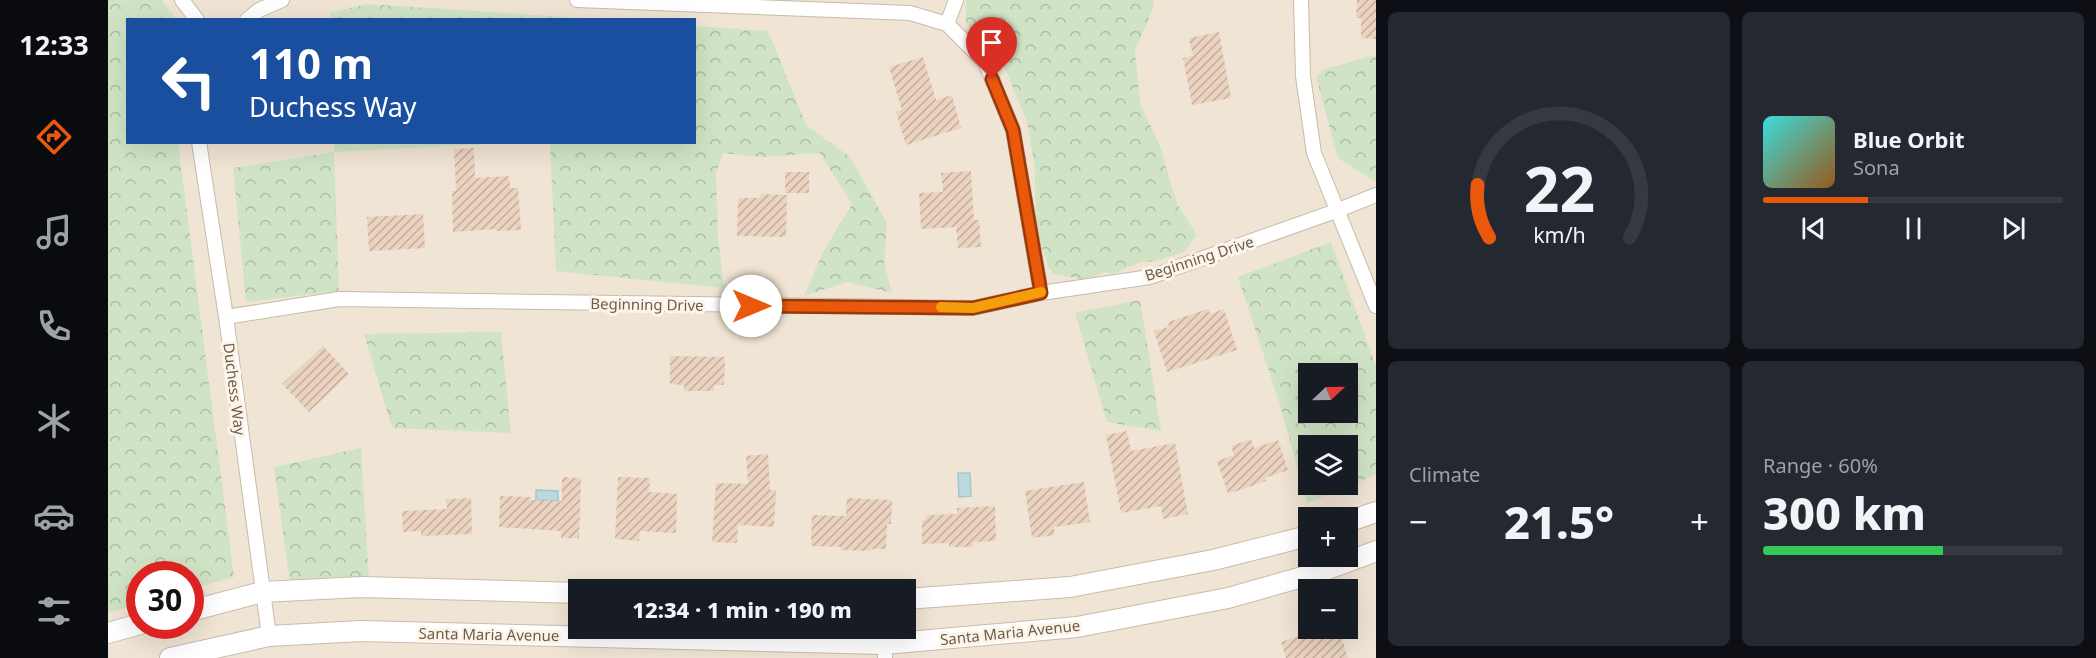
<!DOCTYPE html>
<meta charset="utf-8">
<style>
:root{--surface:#171b24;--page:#242831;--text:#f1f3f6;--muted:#9ea1a6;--line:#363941;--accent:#ea580c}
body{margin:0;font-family:"Noto Sans",sans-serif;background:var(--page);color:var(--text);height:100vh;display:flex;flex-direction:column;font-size:22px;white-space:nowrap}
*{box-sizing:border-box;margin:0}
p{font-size:20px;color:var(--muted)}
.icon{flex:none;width:33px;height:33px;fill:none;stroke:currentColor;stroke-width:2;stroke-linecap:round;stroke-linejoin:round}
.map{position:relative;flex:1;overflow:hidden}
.details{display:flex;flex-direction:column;gap:12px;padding:12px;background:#0d0f14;width:720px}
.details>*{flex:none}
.banner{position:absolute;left:18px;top:18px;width:570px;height:126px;border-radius:0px;box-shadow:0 6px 24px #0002;background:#1a4fa0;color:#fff;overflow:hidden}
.needle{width:39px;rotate:68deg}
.fabs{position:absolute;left:1190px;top:363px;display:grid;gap:12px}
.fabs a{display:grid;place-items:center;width:60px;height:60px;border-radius:0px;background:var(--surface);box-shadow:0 6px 24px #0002;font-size:30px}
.speed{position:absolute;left:18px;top:561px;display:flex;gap:12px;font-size:30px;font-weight:700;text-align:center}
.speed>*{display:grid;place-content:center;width:78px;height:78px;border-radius:50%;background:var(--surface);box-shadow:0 6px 24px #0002;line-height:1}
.speed .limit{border:9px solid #d22;background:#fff;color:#111}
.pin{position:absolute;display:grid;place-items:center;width:51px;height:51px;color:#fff;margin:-62px -26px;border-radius:50% 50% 50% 0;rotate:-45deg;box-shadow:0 0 6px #0007}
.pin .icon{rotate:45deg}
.me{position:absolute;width:66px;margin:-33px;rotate:90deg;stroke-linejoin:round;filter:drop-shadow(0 0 4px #0008)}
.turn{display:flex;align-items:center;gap:21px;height:126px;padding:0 24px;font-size:27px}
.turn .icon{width:78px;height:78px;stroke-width:2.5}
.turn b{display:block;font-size:42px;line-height:51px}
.big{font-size:45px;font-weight:800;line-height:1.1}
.details .card{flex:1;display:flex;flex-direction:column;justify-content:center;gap:9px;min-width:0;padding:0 21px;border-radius:9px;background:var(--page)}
.details .dial{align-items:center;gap:0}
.dial svg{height:156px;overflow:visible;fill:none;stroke:var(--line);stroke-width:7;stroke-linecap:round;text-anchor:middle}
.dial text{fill:var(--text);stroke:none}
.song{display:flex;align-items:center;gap:18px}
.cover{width:72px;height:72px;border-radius:9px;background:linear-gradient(135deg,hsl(180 70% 55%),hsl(30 70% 35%))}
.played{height:6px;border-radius:3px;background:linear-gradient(90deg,var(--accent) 35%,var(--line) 35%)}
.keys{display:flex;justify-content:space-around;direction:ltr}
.heat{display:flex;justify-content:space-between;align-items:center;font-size:33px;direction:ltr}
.charge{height:9px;border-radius:4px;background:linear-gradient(90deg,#34c759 60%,var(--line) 0)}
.details .tiles{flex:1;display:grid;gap:12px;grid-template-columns:repeat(2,1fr)}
.trip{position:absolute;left:460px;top:579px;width:348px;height:60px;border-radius:0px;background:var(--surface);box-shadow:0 6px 24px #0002;font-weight:800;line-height:60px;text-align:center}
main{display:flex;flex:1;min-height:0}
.tab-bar{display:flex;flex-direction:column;width:108px;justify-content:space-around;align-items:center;background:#090b0e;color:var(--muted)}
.tab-bar .icon{width:42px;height:42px}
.tab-bar .current{color:var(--accent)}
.tab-bar b{font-size:27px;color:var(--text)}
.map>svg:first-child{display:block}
.residential{fill:#f0e4d4;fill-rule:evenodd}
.forest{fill:url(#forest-crowns);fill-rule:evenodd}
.water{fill:#bcd9e0;stroke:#a3c7d0;stroke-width:1.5}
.building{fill:url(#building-hatch)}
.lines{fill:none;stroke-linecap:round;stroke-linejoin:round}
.street-casing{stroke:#c8baac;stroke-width:16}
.secondary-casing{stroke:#cbbbab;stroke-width:22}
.street{stroke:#fff;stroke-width:14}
.secondary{stroke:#fff;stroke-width:20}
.route-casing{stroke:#983908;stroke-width:15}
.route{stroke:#ea580c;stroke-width:10}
.slow{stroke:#f59e0b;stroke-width:10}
.labels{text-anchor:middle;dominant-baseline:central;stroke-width:6;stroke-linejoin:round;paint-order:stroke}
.street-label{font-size:15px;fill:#6e5b4d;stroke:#fcf6ea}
</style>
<main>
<nav class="tab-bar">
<b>12:33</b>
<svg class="icon current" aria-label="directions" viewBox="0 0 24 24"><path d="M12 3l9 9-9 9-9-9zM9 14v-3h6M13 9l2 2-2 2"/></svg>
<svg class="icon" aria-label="music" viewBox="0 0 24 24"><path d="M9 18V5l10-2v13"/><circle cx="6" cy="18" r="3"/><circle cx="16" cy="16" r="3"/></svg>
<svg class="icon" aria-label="phone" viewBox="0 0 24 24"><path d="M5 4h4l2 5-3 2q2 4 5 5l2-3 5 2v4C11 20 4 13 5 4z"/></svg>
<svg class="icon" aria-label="climate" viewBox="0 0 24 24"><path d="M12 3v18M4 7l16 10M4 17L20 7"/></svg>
<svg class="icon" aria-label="car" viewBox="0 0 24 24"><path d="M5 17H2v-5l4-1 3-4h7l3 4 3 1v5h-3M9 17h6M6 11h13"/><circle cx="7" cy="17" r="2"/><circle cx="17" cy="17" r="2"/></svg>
<svg class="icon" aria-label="filters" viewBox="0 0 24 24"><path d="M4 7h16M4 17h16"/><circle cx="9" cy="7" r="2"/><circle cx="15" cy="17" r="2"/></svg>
</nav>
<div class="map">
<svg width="1268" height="658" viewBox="0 0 1268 658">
<defs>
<pattern id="forest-crowns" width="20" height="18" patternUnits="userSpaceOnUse" patternTransform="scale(1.5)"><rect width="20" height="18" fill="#d0e4c5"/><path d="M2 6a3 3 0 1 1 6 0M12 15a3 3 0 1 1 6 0" fill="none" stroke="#adbca2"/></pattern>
<pattern id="building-hatch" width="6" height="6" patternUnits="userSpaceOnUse" patternTransform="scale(1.5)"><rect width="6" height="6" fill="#ebd3c0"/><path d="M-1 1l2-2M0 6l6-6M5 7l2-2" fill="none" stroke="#c3ae9e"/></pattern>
</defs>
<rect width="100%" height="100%" fill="#f9f2e5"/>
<path class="residential" d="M 0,0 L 1268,0 L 1268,658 L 0,658 ZM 20,20 L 586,20 L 586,142 L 20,142 ZM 1200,374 L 1239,374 L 1239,412 L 1200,412 ZM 1200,446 L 1239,446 L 1239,484 L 1200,484 ZM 1200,518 L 1239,518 L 1239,556 L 1200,556 ZM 32,574 L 82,574 L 82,626 L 32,626 ZM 471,590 L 798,590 L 798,628 L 471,628 ZM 1200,590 L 1239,590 L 1239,628 L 1200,628 Z"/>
<path class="forest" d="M 0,0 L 54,0 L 68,19 L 20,20 L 20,142 L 70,143 L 126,577 L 83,589 L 82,574 L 32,574 L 31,604 L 0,613 Z
M 858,0 L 1046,0 L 1045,8 L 1027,51 L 1032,103 L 1052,146 L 1069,204 L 1089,235 L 1076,252 L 1048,261 L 1033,262 L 1005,274 L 997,272 L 977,280 L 946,274 L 941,268 L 928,231 L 927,168 L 919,122 L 895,63 L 886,50 L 868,36 L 858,22 Z
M 258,4 L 489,19 L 222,19 L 222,13 Z
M 587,26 L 660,31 L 698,125 L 742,157 L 779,223 L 776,263 L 784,293 L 739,282 L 696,296 L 715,252 L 744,204 L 712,153 L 653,157 L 615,153 L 608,173 L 610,238 L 616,288 L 448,271 L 442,143 L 586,142 Z
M 1268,55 L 1268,182 L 1230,158 L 1208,77 L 1216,69 Z
M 226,143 L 398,143 L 226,152 L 231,291 L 138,302 L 125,168 L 226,152 Z
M 1223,242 L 1268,366 L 1268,475 L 1199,503 L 1172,405 L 1130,277 ZM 1200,374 L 1239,374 L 1239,412 L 1200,412 ZM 1200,446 L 1239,446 L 1239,484 L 1200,484 Z
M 1032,300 L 1053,431 L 999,422 L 967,313 Z
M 393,332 L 403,433 L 284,428 L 256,334 Z
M 253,448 L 261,579 L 182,583 L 166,467 Z"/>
<path class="water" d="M 850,473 L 862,473 L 863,496 L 851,497 Z
M 428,490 L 450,491 L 450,501 L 428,500 Z"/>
<path class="building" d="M 1249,0 L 1268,0 L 1268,39 L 1253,38 L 1253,18 L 1248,18 Z
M 1111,32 L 1123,98 L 1084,105 L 1075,58 L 1085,56 L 1081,38 Z
M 815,57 L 828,100 L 844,95 L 853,128 L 798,145 L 788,112 L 794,110 L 781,67 Z
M 366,148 L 367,178 L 401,176 L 402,188 L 410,188 L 413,230 L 388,231 L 388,229 L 345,232 L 344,191 L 348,191 L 346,149 Z
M 863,171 L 866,220 L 871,220 L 873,247 L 850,248 L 848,227 L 813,229 L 811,193 L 835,192 L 833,173 Z
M 677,172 L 701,172 L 701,193 L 677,193 Z
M 653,194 L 679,195 L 678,237 L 629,236 L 630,198 L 652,198 Z
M 315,214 L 317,248 L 261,251 L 259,217 Z
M 1100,309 L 1102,314 L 1116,309 L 1129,350 L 1059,372 L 1046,331 L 1061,327 L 1060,322 Z
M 215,346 L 241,374 L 201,412 L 174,384 Z
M 562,356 L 617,357 L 616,385 L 606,385 L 606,391 L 576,391 L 576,385 L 562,384 Z
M 1019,431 L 1023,451 L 1067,443 L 1080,514 L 1055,519 L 1053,506 L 1013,513 L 998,435 Z
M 1143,439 L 1146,448 L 1170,440 L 1180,470 L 1157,478 L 1158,481 L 1120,494 L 1109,461 L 1126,455 L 1123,446 Z
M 660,454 L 662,490 L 668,490 L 666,527 L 630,525 L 629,543 L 604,542 L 608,483 L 640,484 L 638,456 Z
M 454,477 L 473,478 L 471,538 L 453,538 L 453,531 L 391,527 L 392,496 L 422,497 L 422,500 L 454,501 Z
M 510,477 L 542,478 L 541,492 L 569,494 L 568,533 L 532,531 L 531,541 L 507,539 Z
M 976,482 L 982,522 L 946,527 L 947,535 L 924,538 L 917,491 Z
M 363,498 L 364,534 L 313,536 L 313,531 L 295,532 L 294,511 L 339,509 L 338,499 Z
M 739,498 L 784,500 L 783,524 L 779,524 L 778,549 L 763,549 L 763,551 L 732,550 L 733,547 L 703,546 L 704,515 L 738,516 Z
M 887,506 L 888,541 L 865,542 L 865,547 L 841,547 L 841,543 L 814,544 L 814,520 L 818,520 L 818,515 L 849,514 L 849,508 Z
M 1216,628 L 1231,628 L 1240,658 L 1178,658 L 1173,642 Z"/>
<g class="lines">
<g class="street-casing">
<path id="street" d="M 74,0 L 89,20
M 469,0 L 802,13 L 839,24 L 877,62 L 905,130 L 933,293
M 1193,0 L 1195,76 L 1206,153 L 1268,306
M 139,20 L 151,10 L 174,0
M 839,24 L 848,0
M 91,142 L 118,317 L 161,636
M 118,317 L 231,299 L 865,308 L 933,293 L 1042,277 L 1228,211 L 1268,195
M 777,628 L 777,658"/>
</g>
<g class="secondary-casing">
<path id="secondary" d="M 1239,522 L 1268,512
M 798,599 L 962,587 L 1105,560 L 1200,536
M 82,611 L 154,592 L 253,587 L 471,593
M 0,633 L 32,624
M 62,658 L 161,636 L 253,631 L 776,644 L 969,627 L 1120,598 L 1212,572 L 1268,551"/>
</g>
<use href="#street" class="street"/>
<use href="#secondary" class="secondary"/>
</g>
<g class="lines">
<g class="route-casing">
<path id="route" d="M 643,306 L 865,308 L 933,293 L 905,130 L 884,79"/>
</g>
<use href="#route" class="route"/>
<path class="slow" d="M 833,307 L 865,308 L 933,292"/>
</g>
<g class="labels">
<g class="street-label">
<text transform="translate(1091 258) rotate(-18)">Beginning Drive</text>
<text transform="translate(539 304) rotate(1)">Beginning Drive</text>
<text transform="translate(127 389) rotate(83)">Duchess Way</text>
<text transform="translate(902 632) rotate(-6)">Santa Maria Avenue</text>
<text transform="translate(381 634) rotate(1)">Santa Maria Avenue</text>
</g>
</g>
</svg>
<div class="fabs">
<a><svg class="needle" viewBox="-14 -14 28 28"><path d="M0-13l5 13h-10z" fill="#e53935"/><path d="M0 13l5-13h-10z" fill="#9ea1a6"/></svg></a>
<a><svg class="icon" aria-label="layers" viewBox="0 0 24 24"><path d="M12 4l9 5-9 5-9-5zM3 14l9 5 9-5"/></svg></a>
<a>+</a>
<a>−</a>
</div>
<div class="speed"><div class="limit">30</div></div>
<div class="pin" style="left:884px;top:79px;background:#d93025"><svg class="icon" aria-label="arrive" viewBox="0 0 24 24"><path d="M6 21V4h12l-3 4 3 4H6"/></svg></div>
<svg class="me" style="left:643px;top:306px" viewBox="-20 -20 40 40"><circle r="19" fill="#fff"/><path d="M0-13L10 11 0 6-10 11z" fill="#ea580c"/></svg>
<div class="trip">12:34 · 1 min · 190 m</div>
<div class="banner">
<div class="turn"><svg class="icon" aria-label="left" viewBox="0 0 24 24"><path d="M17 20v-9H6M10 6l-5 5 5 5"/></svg><div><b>110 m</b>Duchess Way</div></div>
</div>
</div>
<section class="details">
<div class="tiles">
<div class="card dial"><svg viewBox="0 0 100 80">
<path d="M14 69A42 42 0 1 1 86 69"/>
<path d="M14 69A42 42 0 0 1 8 42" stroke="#ea580c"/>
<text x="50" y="56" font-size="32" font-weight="700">22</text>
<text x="50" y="72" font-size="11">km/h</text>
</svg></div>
<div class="card">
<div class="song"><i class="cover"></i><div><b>Blue Orbit</b><p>Sona</p></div></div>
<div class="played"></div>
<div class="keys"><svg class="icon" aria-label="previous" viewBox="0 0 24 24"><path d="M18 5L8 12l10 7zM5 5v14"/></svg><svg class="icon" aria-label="pause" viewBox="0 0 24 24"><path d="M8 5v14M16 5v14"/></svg><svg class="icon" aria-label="next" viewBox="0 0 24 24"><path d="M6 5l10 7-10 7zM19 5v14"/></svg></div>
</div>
<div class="card"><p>Climate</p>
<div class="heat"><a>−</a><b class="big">21.5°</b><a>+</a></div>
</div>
<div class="card"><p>Range · 60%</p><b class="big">300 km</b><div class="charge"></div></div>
</div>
</section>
</main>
